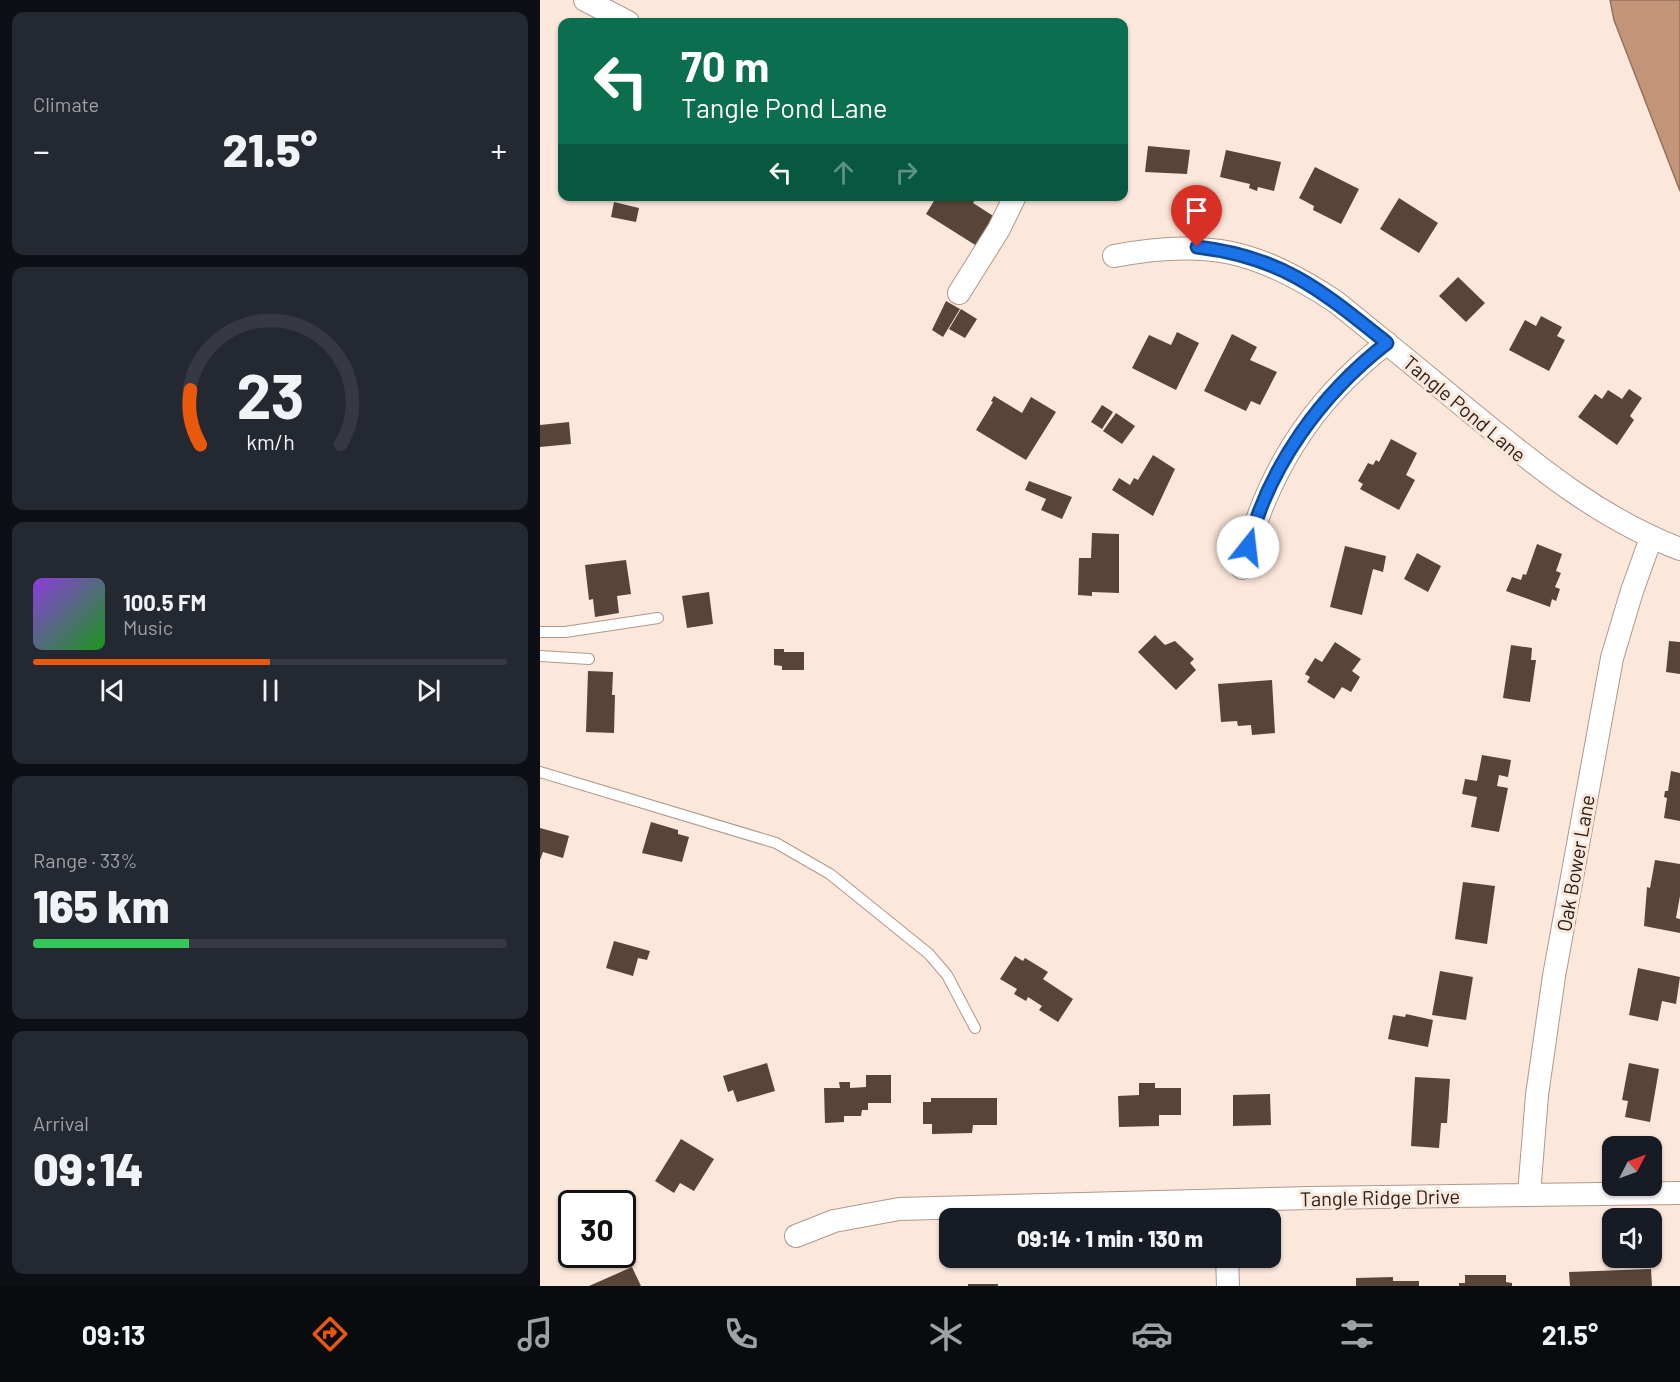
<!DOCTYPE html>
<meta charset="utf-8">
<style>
:root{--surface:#171b24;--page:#242831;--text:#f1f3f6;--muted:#9ea1a6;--line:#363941;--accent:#ea580c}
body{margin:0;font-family:Barlow,sans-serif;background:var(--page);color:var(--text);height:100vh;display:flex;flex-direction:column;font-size:22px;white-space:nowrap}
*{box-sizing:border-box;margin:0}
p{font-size:20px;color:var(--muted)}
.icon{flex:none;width:33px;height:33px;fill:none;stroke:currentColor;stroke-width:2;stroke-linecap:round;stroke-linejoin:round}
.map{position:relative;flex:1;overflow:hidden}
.drawer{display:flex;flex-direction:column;gap:12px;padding:12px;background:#0d0f14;width:540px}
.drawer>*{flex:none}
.hud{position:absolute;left:18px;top:18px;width:570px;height:183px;border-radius:12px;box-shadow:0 2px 4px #0004;background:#0b6e4f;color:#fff;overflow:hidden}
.needle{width:39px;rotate:48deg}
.tools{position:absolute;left:1062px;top:1136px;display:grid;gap:12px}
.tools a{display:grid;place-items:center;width:60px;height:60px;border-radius:12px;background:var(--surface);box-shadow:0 2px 4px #0004;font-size:30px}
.speed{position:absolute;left:18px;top:1190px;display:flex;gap:12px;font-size:30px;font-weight:700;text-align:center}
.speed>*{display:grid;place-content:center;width:78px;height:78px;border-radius:50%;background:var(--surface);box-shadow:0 2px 4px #0004;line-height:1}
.speed .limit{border:3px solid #111;border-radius:9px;background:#fff;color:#111}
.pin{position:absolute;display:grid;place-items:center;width:51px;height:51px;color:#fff;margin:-62px -26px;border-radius:50% 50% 50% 0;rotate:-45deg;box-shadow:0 0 6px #0007}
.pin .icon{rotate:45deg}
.me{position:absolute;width:66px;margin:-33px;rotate:16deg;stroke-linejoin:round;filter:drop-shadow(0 0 4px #0008)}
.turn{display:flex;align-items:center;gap:21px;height:126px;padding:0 24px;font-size:27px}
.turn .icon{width:78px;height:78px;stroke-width:2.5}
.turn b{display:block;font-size:42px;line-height:51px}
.lanes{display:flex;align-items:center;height:57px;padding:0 24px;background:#0003;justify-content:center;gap:30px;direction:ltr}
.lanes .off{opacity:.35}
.big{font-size:45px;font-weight:800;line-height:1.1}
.drawer .tile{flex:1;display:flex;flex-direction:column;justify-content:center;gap:9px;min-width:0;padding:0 21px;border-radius:12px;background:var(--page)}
.drawer .dial{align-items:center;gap:0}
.dial svg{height:156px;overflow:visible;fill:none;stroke:var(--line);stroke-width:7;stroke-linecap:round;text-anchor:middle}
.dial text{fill:var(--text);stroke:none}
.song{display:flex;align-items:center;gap:18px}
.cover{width:72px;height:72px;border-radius:9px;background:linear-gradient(135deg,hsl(270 70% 55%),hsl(120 70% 35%))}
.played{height:6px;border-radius:3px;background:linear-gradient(90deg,var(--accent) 50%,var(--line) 50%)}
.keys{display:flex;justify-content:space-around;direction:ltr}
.heat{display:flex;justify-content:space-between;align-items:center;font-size:33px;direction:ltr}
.charge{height:9px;border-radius:4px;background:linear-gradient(90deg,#34c759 33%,var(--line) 0)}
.trip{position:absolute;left:399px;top:1208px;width:342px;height:60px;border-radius:12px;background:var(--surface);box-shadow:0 2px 4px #0004;font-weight:800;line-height:60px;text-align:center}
.menu{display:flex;height:96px;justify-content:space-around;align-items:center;background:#090b0e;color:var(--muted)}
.menu .icon{width:42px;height:42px}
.menu .active{color:var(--accent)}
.menu b{font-size:27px;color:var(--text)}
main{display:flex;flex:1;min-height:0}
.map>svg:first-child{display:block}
.water{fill:#c49479;stroke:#96725d;stroke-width:1.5}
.building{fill:#594538}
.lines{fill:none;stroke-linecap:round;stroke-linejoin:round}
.service-casing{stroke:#b0988a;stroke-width:12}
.minor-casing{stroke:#b0988a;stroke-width:24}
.service{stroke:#fff;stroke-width:10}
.minor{stroke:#fff;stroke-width:22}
.route-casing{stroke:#114b97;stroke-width:15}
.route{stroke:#1a73e8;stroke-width:10}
.labels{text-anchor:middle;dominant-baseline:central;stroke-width:6;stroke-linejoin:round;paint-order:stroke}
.street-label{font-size:20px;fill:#2a211c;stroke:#fce7db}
</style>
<main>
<section class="drawer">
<div class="tile"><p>Climate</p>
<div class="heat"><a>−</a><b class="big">21.5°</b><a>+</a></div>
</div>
<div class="tile dial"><svg viewBox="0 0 100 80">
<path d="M14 69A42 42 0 1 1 86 69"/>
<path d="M14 69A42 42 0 0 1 9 41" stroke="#ea580c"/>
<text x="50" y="56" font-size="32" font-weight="700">23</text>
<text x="50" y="72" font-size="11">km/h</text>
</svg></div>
<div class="tile">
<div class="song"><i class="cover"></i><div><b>100.5 FM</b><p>Music</p></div></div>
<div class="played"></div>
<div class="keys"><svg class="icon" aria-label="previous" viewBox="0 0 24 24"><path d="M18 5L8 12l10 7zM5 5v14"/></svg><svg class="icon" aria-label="pause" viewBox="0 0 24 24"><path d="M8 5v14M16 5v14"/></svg><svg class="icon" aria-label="next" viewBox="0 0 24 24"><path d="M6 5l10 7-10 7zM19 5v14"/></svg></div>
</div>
<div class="tile"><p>Range · 33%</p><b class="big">165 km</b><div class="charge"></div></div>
<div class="tile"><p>Arrival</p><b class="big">09:14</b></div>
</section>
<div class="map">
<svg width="1140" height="1286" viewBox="0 0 1140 1286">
<rect width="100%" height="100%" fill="#fce7db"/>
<path class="water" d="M 1070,0 L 1140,0 L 1140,191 L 1074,20 Z"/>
<path class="building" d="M 608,146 L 650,150 L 647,174 L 605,172 Z
M 686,150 L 741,162 L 734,191 L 718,187 L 717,191 L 709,188 L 710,184 L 680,177 Z
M 775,167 L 819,189 L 801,224 L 773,210 L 774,206 L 759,198 Z
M 397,196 L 430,196 L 435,200 L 433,203 L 458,219 L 440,248 L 386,214 Z
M 859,198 L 898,223 L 879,253 L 840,229 Z
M 74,202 L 99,208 L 96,222 L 71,217 Z
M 918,277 L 945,303 L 926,322 L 899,296 Z
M 406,301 L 420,309 L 403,337 L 392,330 Z
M 421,309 L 437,319 L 425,338 L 409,329 Z
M 1001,316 L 1022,327 L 1017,336 L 1025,340 L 1009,371 L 969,350 L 985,320 L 996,326 Z
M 637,332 L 659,343 L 636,390 L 592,368 L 609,335 L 631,345 Z
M 692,334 L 717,347 L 710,360 L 737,372 L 720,405 L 711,401 L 706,411 L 664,391 Z
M 1089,389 L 1102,398 L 1090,416 L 1094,420 L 1077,445 L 1038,417 L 1055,394 L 1062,399 L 1068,390 L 1082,399 Z
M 454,396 L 482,413 L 491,397 L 516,412 L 486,460 L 436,430 L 453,402 L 451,401 Z
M 562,405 L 573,412 L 562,429 L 551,422 Z
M 576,413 L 595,426 L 582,444 L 563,431 Z
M 29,422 L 31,444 L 0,447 L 0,425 Z
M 851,439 L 877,453 L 866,475 L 875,480 L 859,510 L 820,489 L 823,484 L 818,481 L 828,463 L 833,465 L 836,460 L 839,462 Z
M 613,455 L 635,469 L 613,516 L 572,490 L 579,478 L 590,485 L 594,478 L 598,480 Z
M 489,481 L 532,497 L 522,519 L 501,510 L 506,499 L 485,490 Z
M 552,533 L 579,534 L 579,593 L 552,592 L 552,596 L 538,595 L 539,558 L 551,558 Z
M 997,544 L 1022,554 L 1016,571 L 1021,573 L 1015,587 L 1020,589 L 1016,601 L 1012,599 L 1010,607 L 966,591 L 972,577 L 981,580 L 983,574 L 986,575 Z
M 805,546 L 846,556 L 843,572 L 833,569 L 822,615 L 790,607 Z
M 877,553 L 901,566 L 888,592 L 864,579 Z
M 86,560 L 91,594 L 77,596 L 79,613 L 55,617 L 53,599 L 49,600 L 45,565 Z
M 169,592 L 173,624 L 147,628 L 142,596 Z
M 615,635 L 625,645 L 635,641 L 654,659 L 650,663 L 656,670 L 636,690 L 598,652 Z
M 1129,641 L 1140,642 L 1140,674 L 1126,672 Z
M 795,642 L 821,659 L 812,671 L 820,677 L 811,692 L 802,687 L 794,699 L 767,682 L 770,677 L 765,674 L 775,658 L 782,662 Z
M 971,645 L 992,648 L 991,660 L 996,660 L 990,702 L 963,698 Z
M 234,649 L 244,649 L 244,652 L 264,652 L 264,670 L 242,670 L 242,666 L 234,665 Z
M 48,671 L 73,672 L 72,695 L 75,695 L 74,733 L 46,732 Z
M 732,680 L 735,733 L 712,735 L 711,725 L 698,726 L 697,721 L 681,722 L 678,684 Z
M 942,755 L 971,760 L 968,777 L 959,775 L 957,786 L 968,788 L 959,832 L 931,827 L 937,797 L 922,794 L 925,779 L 937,781 Z
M 1131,771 L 1140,773 L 1140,821 L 1124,818 L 1127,798 L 1124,797 L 1125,791 L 1128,791 Z
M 111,822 L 138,830 L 138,834 L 149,837 L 142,862 L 102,853 Z
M 0,828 L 29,836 L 23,858 L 3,852 L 0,860 Z
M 1115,860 L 1140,864 L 1140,896 L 1136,918 L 1140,919 L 1140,933 L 1104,926 L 1107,887 L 1110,888 Z
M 923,882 L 955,886 L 947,944 L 915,939 Z
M 74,941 L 110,951 L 107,960 L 98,958 L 93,976 L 66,968 Z
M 475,956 L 483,961 L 485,958 L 508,972 L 503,979 L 533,999 L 518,1022 L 499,1010 L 502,1006 L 488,997 L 486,1001 L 474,994 L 477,989 L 460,979 Z
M 1098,968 L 1140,977 L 1136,1004 L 1122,1001 L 1118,1021 L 1089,1015 Z
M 900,971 L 933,977 L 926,1020 L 892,1015 Z
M 866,1014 L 893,1020 L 888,1047 L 848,1039 L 853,1015 L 865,1017 Z
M 227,1063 L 235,1091 L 197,1102 L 193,1090 L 188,1092 L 183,1076 Z
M 1089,1063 L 1119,1069 L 1110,1122 L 1085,1117 L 1088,1101 L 1082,1100 Z
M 326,1075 L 351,1075 L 351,1103 L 328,1103 L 328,1110 L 322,1110 L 321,1116 L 304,1116 L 304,1122 L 285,1123 L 284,1088 L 300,1088 L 299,1082 L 310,1082 L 310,1088 L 326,1087 Z
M 875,1077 L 910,1079 L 907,1123 L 901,1123 L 899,1148 L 871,1146 Z
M 599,1083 L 615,1083 L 615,1088 L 641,1088 L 641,1115 L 619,1115 L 619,1126 L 579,1127 L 578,1096 L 599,1095 Z
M 730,1094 L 731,1125 L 693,1126 L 693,1095 Z
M 391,1098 L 457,1098 L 457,1125 L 433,1125 L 432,1133 L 392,1134 L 392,1124 L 383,1124 L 383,1102 L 391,1102 Z
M 141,1139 L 174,1159 L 154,1191 L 140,1183 L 134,1193 L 115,1181 Z
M 92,1267 L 101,1286 L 49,1286 Z
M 1111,1269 L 1112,1286 L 1030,1286 L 1029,1272 Z
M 925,1275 L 966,1275 L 966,1282 L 972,1283 L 972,1286 L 919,1286 L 919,1283 L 925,1283 Z
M 853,1277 L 853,1281 L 879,1281 L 879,1286 L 816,1286 L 816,1278 Z
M 428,1284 L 458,1284 L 458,1286 L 428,1286 Z"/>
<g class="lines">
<g class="service-casing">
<path id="service" d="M 0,632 L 25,632 L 118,618
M 0,656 L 49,659
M 0,772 L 236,843 L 290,874 L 389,954 L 407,975 L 435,1028"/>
</g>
<g class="minor-casing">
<path id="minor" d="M 45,0 L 88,22
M 574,256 C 666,238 718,250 796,302 C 842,339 888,377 934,415 C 999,468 1061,519 1140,549
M 419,293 L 459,229 L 475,196
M 702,568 C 726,475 770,402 847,343
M 989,1194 L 997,1095 L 1014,976 L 1072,658 L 1092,591 L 1111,538
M 256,1236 L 294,1221 L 359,1209 L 771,1198 L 1140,1193
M 687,1257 L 688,1286"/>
</g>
<use href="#service" class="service"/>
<use href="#minor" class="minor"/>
</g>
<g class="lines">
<g class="route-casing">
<path id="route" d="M 657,247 C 743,257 782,291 847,343 C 781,394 729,466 708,547"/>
</g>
<use href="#route" class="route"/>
</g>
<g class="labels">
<g class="street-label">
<text transform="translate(925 408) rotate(40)">Tangle Pond Lane</text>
<text transform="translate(1035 863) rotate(-80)">Oak Bower Lane</text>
<text transform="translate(840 1197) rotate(-1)">Tangle Ridge Drive</text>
</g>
</g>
</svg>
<div class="tools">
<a><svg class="needle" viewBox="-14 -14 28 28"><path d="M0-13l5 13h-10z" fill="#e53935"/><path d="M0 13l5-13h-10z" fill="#9ea1a6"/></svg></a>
<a><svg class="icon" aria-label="sound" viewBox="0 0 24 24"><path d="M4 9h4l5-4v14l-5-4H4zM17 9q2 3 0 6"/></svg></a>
</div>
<div class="speed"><div class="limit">30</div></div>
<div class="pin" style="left:657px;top:247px;background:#d93025"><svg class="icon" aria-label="arrive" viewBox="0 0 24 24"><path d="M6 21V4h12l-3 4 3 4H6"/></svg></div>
<svg class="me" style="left:708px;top:547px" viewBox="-20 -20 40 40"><circle r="19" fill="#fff"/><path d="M0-13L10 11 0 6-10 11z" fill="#1a73e8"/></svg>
<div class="trip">09:14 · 1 min · 130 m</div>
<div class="hud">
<div class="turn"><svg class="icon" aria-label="left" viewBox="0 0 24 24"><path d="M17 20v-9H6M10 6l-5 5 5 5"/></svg><div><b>70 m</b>Tangle Pond Lane</div></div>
<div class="lanes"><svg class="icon" aria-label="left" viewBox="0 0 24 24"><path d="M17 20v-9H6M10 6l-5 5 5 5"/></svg><svg class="icon off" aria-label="ahead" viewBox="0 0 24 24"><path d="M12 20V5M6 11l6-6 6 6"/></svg><svg class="icon off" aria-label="right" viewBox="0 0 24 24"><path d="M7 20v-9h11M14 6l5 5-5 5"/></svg></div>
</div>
</div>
</main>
<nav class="menu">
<b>09:13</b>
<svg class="icon active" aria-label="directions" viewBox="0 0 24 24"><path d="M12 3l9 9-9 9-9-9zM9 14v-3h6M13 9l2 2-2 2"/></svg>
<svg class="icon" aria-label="music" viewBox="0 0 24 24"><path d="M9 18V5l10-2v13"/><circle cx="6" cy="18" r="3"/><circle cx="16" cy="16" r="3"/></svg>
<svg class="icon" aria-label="phone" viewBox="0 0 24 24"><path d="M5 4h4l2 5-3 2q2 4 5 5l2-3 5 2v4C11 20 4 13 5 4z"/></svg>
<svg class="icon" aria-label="climate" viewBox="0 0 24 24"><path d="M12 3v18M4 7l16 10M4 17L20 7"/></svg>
<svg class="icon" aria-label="car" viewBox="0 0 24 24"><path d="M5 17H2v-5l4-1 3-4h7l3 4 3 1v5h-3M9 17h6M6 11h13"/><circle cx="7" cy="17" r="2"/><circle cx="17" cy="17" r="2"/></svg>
<svg class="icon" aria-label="filters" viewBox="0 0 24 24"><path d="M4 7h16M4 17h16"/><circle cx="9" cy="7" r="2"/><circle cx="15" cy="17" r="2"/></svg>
<b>21.5°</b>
</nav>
